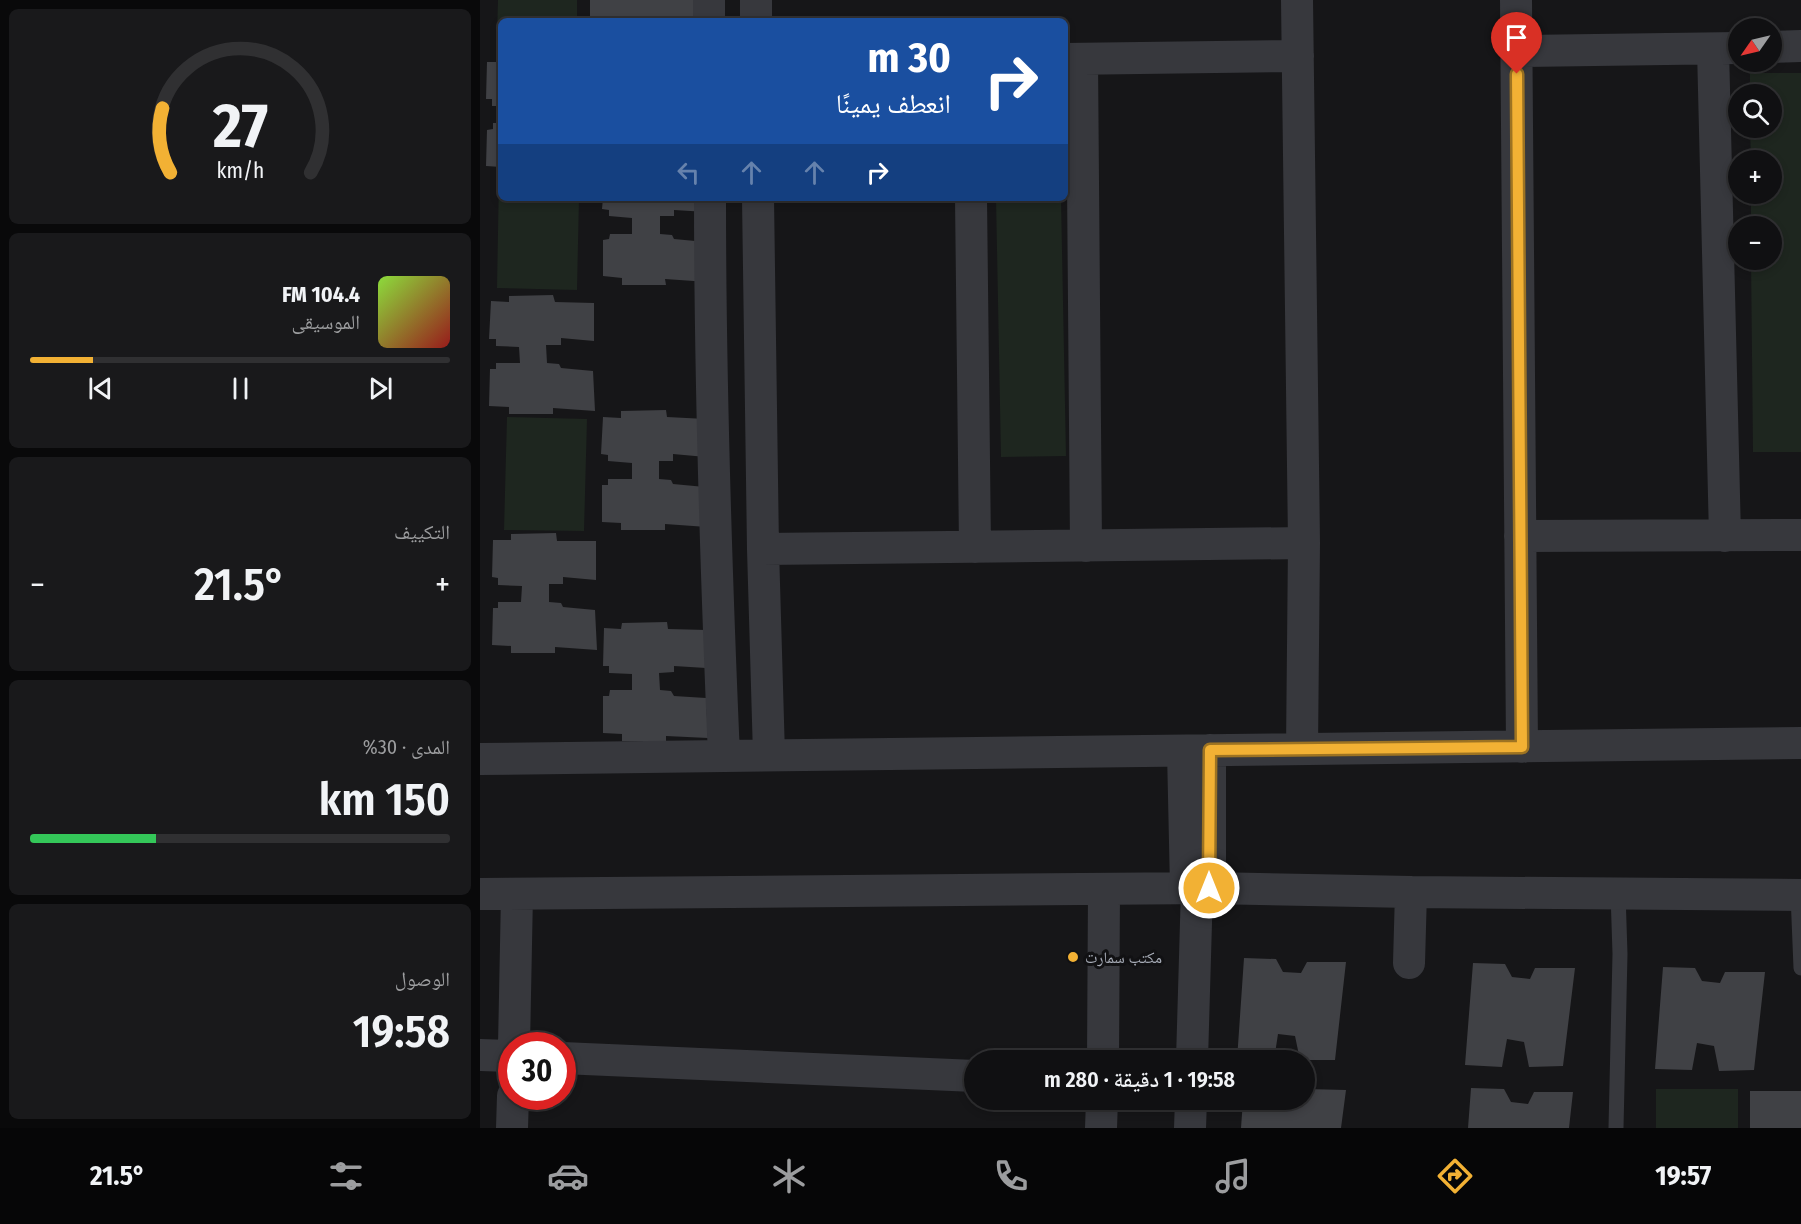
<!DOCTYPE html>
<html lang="ar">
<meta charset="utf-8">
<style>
:root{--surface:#101012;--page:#19191b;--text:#f1f3f6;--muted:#9c9d9f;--line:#303032;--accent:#f2b134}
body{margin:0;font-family:"Fira Sans Condensed","Noto Naskh Arabic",sans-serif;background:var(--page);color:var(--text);direction:rtl;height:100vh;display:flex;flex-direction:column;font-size:22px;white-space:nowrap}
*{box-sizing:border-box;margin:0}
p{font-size:20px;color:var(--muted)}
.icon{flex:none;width:33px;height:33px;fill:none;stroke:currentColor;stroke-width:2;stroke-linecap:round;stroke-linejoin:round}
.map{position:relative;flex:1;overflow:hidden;direction:ltr}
.sheet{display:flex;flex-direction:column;gap:9px;padding:9px;background:#09090a;width:480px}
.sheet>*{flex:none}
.guide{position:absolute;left:18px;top:18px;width:570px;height:183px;border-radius:9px;box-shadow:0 3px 9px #0003,0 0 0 2px var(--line);direction:rtl;background:#1a4fa0;color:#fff;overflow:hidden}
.needle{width:39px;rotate:236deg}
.buttons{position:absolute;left:1248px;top:18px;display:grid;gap:12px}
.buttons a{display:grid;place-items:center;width:54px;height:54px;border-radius:50%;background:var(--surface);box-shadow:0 3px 9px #0003,0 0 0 2px var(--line);font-size:30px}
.speed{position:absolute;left:18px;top:1032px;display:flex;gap:12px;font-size:30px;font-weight:700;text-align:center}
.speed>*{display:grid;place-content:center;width:78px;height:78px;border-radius:50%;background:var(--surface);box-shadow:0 3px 9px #0003,0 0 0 2px var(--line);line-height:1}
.speed .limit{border:9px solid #d22;background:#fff;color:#111}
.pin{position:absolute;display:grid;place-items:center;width:51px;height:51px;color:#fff;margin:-62px -26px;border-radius:50% 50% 50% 0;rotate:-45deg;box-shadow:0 0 6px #0007}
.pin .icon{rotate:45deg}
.me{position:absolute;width:66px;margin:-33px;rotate:0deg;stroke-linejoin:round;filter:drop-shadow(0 0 4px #0008)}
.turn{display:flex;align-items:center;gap:21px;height:126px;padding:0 18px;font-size:27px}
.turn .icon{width:78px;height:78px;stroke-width:2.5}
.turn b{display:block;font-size:42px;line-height:51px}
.lanes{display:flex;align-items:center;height:57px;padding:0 18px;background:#0003;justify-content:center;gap:30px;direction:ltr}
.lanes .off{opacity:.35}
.big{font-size:45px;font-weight:600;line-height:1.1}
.sheet .tile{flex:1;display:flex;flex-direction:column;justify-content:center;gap:9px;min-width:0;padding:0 21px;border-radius:9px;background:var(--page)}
.sheet .dial{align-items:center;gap:0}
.dial svg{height:156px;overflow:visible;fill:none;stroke:var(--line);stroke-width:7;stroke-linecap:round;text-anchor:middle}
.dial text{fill:var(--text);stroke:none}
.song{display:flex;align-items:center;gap:18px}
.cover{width:72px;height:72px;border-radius:9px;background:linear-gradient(135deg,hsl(90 70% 55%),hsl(0 70% 35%))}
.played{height:6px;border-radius:3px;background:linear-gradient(90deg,var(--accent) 15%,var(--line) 15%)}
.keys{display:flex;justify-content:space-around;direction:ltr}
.heat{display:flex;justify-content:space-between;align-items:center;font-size:33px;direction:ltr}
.charge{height:9px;border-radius:4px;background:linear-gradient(90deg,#34c759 30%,var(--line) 0)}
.trip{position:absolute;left:484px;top:1050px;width:351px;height:60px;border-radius:30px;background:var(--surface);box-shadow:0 3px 9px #0003,0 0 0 2px var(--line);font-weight:600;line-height:60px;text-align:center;direction:rtl}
.dock{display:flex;height:96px;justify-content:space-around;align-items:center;background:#060607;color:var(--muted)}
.dock .icon{width:42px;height:42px}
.dock .selected{color:var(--accent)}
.dock b{font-size:27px;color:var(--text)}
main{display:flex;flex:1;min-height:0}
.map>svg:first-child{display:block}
.green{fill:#1e261f}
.building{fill:#404145}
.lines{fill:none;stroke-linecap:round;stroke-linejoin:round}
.lane{stroke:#37383d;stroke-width:15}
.street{stroke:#37383d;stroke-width:32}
.route-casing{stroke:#9d7322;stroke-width:15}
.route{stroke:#f2b134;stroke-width:10}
.poi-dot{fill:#f2b134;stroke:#111113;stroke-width:2}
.labels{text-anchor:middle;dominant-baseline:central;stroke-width:6;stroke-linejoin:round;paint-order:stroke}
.poi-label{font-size:16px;fill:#a8adb8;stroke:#111113;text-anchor:start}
</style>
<main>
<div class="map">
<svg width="1321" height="1128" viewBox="0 0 1321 1128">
<rect width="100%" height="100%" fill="#161618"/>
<path class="green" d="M 18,0 L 97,0 L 97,21 L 21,21 L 21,36 L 17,36 Z
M 1270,73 L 1321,73 L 1321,452 L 1273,452 L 1271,260 L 1292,260 L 1292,226 L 1271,226 L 1271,194 L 1292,194 L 1292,160 L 1271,160 L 1270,128 L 1292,128 L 1292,94 L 1270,94 Z
M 19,176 L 21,176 L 21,198 L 99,198 L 97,290 L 17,288 Z
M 516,198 L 581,198 L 586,456 L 521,457 Z
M 27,417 L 107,419 L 104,531 L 24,530 Z
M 1176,1089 L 1258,1089 L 1258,1128 L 1176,1128 Z"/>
<path class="building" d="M 110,0 L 213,0 L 214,21 L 110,21 Z
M 7,62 L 21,62 L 21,106 L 12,106 L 12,99 L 6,99 Z
M 13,123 L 21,123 L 21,167 L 6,166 L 7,130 L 13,129 Z
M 123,198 L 227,198 L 227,212 L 194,210 L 194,216 L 180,216 L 180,234 L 192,235 L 194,239 L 226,242 L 228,282 L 185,279 L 186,285 L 142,285 L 142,278 L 123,276 L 123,240 L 129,239 L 130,234 L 152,234 L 152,218 L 129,216 L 129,210 L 122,209 Z
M 73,295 L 75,302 L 114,303 L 114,341 L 81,338 L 81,345 L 66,345 L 67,363 L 79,364 L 81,368 L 113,371 L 115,411 L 73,408 L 73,414 L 29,414 L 29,407 L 9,406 L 10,369 L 16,369 L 16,363 L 40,363 L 39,347 L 16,346 L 16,339 L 9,339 L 11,301 L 29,302 L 29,296 Z
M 186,410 L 187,417 L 226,419 L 226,457 L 193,454 L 193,461 L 179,461 L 179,479 L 191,480 L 193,484 L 225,487 L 227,527 L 185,524 L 185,530 L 141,530 L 141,523 L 122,522 L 122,485 L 128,485 L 128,479 L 152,479 L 152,463 L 128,461 L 128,455 L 121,454 L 123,417 L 141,418 L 141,411 Z
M 76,533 L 77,541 L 116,541 L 116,580 L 83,577 L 83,584 L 69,584 L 69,602 L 81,603 L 83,607 L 115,610 L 117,650 L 75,647 L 75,653 L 31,653 L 31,646 L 12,645 L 13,608 L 18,608 L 18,602 L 41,602 L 42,586 L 18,585 L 18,578 L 12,577 L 13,540 L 31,540 L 31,534 Z
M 187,622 L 188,629 L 227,630 L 226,668 L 194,666 L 194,672 L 179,673 L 180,690 L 191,691 L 194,696 L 226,698 L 228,738 L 186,736 L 186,741 L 142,741 L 142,734 L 123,733 L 123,696 L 129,696 L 130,690 L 152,690 L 152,674 L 129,673 L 129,666 L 123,666 L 124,628 L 141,629 L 142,623 Z
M 764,958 L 796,959 L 803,972 L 821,973 L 827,962 L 866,962 L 855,1060 L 820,1060 L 815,1036 L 798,1034 L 794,1060 L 757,1060 Z
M 993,963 L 1025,964 L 1032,977 L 1050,979 L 1055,968 L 1095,968 L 1083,1066 L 1049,1067 L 1044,1042 L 1027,1039 L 1022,1067 L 985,1065 Z
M 1183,967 L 1215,968 L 1222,981 L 1240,983 L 1245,972 L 1285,972 L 1274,1070 L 1239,1071 L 1234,1046 L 1217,1043 L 1212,1070 L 1175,1069 Z
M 991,1088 L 1024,1089 L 1031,1102 L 1048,1104 L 1054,1092 L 1093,1092 L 1089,1128 L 988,1128 Z
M 826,1089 L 866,1090 L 861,1128 L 761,1128 L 763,1100 L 821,1101 L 825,1100 Z
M 1270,1091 L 1321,1091 L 1321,1128 L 1270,1128 Z"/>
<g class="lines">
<path class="lane" d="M 1318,894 L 1321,968
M 1136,1128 L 1140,954 L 1138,893"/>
<path class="street" d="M 229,0 L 229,21
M 276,0 L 276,21
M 817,0 L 824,543 L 822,749
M 1036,0 L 1042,747
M 1292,47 L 1321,46
M 1233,49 L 1245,536
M 1037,51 L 1258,48
M 585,59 L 818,56
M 602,59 L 606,546
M 230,198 C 230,384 236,570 244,756
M 278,198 L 283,549 L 289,755
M 491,198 L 495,547
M 1040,536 L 1321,535
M 283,549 L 824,543
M 703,751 L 706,888
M 0,759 L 1321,743
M 730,888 L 730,750
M 0,894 L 730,888 L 931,892 L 1321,895
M 929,963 L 931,892
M 34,1046 L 37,894
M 0,1055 L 32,1056
M 82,1058 L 495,1076
M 623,1060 L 624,890
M 712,1060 L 717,888
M 32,1128 L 33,1096
M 621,1128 L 622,1100
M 710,1128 L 711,1100"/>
</g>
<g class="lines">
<g class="route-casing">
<path id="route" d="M 729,888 L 730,750 L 1042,747 L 1037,74"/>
</g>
<use href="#route" class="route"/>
</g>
<circle class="poi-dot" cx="593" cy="957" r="6"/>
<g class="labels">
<g class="poi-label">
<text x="605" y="957">مكتب سمارت</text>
</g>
</g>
</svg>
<div class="buttons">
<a><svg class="needle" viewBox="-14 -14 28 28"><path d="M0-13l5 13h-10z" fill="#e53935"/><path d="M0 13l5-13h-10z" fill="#9c9d9f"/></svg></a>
<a><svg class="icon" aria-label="search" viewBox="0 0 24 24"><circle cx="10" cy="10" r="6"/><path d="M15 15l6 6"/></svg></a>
<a>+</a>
<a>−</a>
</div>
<div class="speed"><div class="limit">30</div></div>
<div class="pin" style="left:1037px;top:74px;background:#d93025"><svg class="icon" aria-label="arrive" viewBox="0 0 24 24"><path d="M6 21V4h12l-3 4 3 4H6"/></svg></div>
<svg class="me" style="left:729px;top:888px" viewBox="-20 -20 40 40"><circle r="17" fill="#f2b134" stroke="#fff" stroke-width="3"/><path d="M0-11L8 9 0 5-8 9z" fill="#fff"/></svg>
<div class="trip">19:58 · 1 دقيقة · 280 m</div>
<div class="guide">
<div class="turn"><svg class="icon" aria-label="right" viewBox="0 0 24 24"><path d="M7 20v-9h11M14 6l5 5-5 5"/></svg><div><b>30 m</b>انعطف يمينًا</div></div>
<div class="lanes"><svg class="icon off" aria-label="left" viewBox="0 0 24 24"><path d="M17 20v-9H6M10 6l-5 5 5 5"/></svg><svg class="icon off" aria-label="ahead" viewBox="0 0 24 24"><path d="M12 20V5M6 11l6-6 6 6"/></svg><svg class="icon off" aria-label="ahead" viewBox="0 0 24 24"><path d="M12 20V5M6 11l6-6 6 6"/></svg><svg class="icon" aria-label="right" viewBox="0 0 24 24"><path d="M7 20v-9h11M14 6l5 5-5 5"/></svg></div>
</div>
</div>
<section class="sheet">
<div class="tile dial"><svg viewBox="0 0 100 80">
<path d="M14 69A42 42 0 1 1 86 69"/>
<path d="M14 69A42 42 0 0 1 10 36" stroke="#f2b134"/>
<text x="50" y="56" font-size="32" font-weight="700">27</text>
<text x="50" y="72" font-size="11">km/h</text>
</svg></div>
<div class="tile">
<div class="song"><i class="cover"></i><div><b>104.4 FM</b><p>الموسيقى</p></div></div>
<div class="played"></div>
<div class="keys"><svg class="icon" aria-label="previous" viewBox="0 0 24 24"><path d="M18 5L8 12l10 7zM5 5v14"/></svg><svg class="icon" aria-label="pause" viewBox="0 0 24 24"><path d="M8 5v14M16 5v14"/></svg><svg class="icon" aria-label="next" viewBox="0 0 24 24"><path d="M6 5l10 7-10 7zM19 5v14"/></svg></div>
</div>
<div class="tile"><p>التكييف</p>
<div class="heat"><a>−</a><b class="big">21.5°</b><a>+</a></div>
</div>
<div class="tile"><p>المدى · 30%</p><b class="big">150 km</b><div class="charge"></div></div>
<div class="tile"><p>الوصول</p><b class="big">19:58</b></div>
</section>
</main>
<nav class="dock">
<b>19:57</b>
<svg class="icon selected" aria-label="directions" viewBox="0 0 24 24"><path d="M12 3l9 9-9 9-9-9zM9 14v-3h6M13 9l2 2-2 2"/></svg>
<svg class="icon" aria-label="music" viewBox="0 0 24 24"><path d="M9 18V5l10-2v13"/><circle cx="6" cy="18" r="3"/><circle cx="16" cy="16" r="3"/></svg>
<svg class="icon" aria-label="phone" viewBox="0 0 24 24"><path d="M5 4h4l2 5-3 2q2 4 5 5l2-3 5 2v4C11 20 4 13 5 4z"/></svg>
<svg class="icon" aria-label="climate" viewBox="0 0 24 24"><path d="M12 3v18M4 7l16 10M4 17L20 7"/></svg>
<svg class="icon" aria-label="car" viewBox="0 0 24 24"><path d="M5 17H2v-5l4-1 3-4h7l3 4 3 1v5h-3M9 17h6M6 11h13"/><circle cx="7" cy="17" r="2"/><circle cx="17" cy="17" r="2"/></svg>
<svg class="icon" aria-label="filters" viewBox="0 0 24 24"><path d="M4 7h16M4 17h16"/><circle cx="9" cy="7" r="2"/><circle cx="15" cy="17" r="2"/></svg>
<b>21.5°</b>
</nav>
